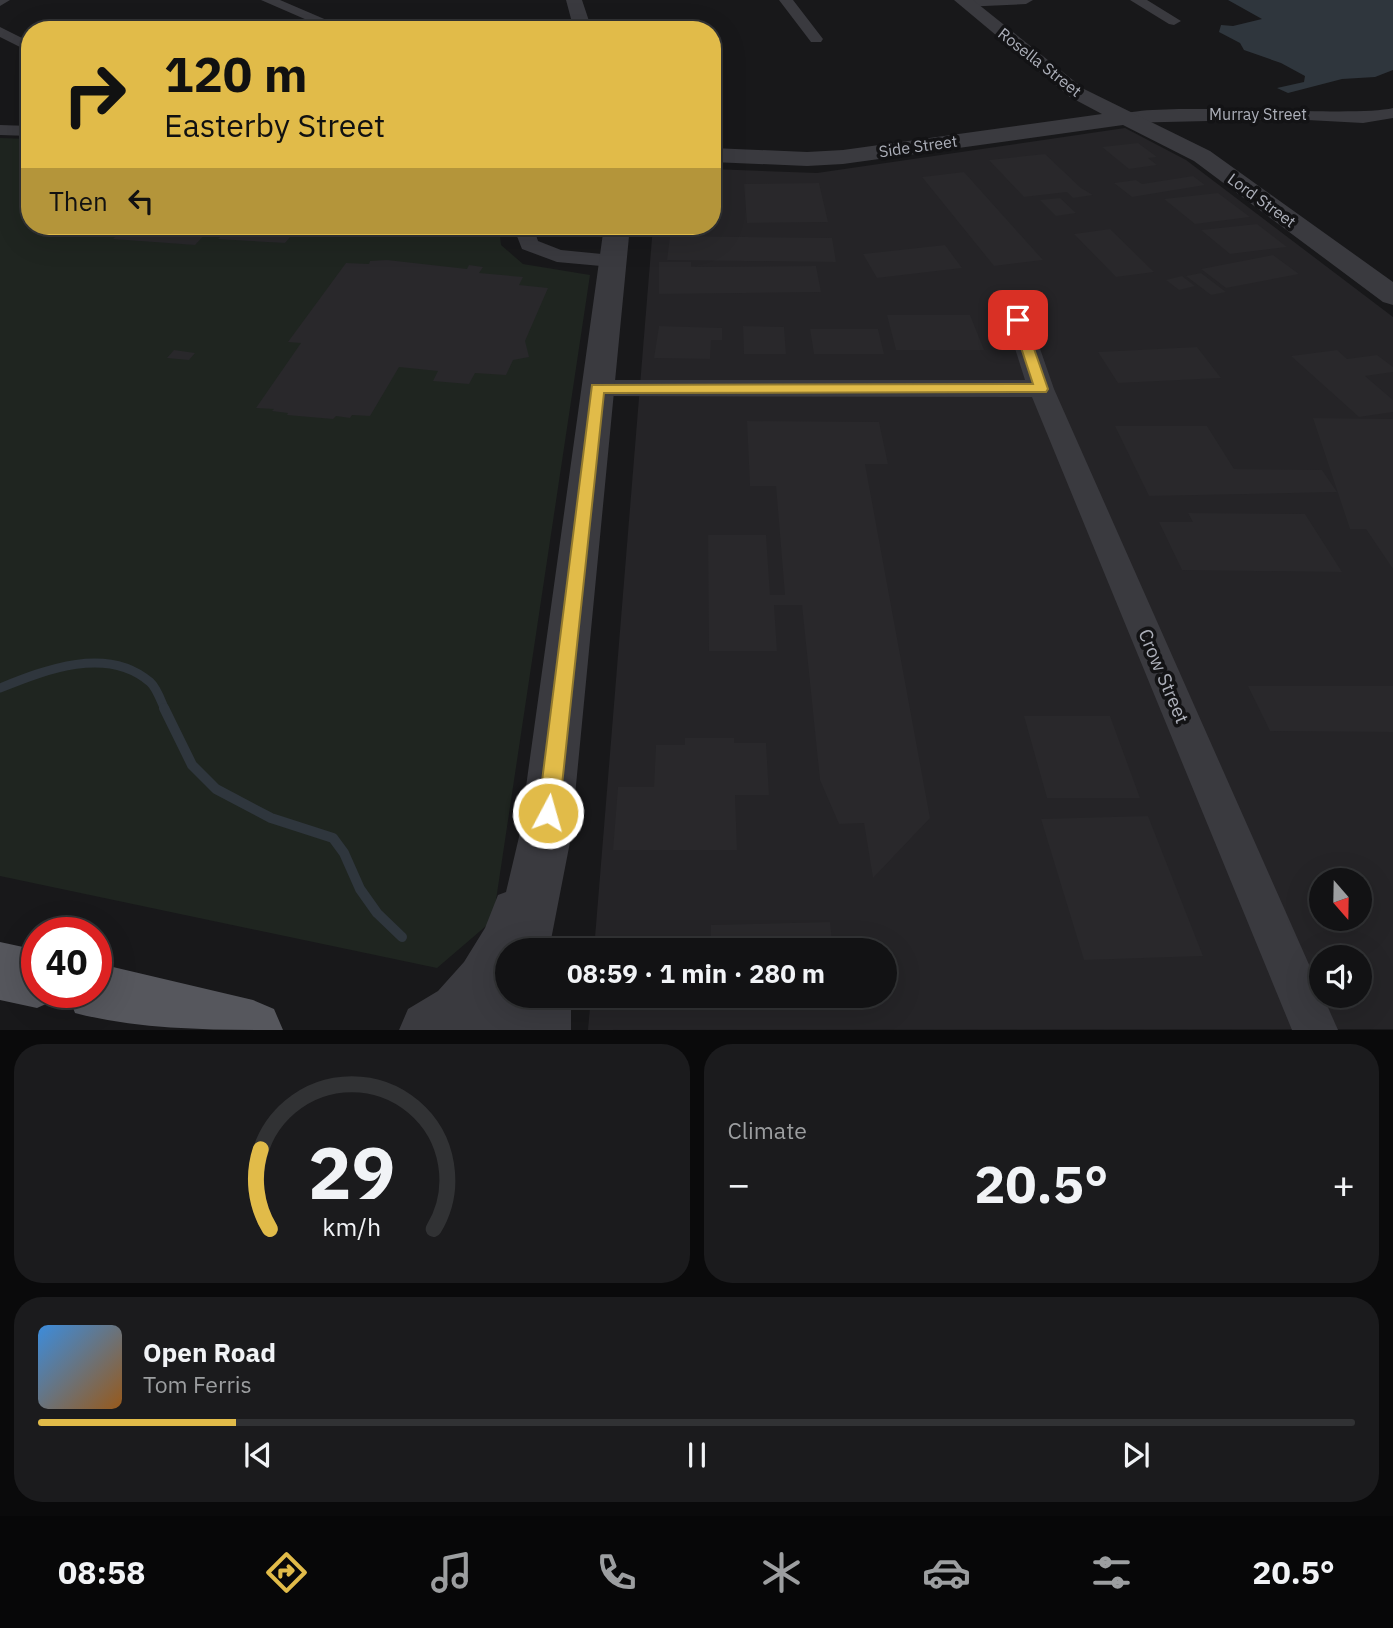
<!DOCTYPE html>
<meta charset="utf-8">
<style>
:root{--surface:#121214;--page:#1b1b1d;--text:#f1f3f6;--muted:#9c9ea0;--line:#313234;--accent:#e1bb49}
body{margin:0;font-family:"IBM Plex Sans",sans-serif;background:var(--page);color:var(--text);height:100vh;display:flex;flex-direction:column;font-size:26px;white-space:nowrap}
*{box-sizing:border-box;margin:0}
p{font-size:23px;color:var(--muted)}
.icon{flex:none;width:38px;height:38px;fill:none;stroke:currentColor;stroke-width:2;stroke-linecap:round;stroke-linejoin:round}
.map{position:relative;height:1030px;overflow:hidden}
.details{display:flex;flex-direction:column;gap:14px;padding:14px;background:#0a0a0b;flex:1}
.details>*{flex:none}
.banner{position:absolute;left:21px;top:21px;width:700px;height:214px;border-radius:28px;box-shadow:0 7px 28px #0002,0 0 0 2px var(--line);background:#e1bb49;color:#111;overflow:hidden}
.needle{width:46px;rotate:160deg}
.fabs{position:absolute;left:1309px;top:868px;display:grid;gap:14px}
.fabs a{display:grid;place-items:center;width:63px;height:63px;border-radius:50%;background:var(--surface);box-shadow:0 7px 28px #0002,0 0 0 2px var(--line);font-size:35px}
.speed{position:absolute;left:21px;top:917px;display:flex;gap:14px;font-size:35px;font-weight:700;text-align:center}
.speed>*{display:grid;place-content:center;width:91px;height:91px;border-radius:50%;background:var(--surface);box-shadow:0 7px 28px #0002,0 0 0 2px var(--line);line-height:1}
.speed .limit{border:10px solid #d22;background:#fff;color:#111}
.pin{position:absolute;display:grid;place-items:center;width:60px;height:60px;color:#fff;margin:-30px;border-radius:14px;box-shadow:0 4px 10px #0006}
.me{position:absolute;width:77px;margin:-38px;rotate:6deg;stroke-linejoin:round;filter:drop-shadow(0 0 5px #0008)}
.turn{display:flex;align-items:center;gap:24px;height:147px;padding:0 28px;font-size:32px}
.turn .icon{width:91px;height:91px;stroke-width:2.5}
.turn b{display:block;font-size:49px;line-height:60px}
.then{display:flex;align-items:center;height:66px;padding:0 28px;background:#0003;gap:14px;font-size:26px}
.big{font-size:52px;font-weight:800;line-height:1.1}
.details .card{flex:1;display:flex;flex-direction:column;justify-content:center;gap:10px;min-width:0;padding:0 24px;border-radius:28px;background:var(--page)}
.details .dial{align-items:center;gap:0}
.dial svg{height:182px;overflow:visible;fill:none;stroke:var(--line);stroke-width:7;stroke-linecap:round;text-anchor:middle}
.dial text{fill:var(--text);stroke:none}
.song{display:flex;align-items:center;gap:21px}
.cover{width:84px;height:84px;border-radius:10px;background:linear-gradient(135deg,hsl(210 70% 55%),hsl(30 70% 35%))}
.played{height:7px;border-radius:4px;background:linear-gradient(90deg,var(--accent) 15%,var(--line) 15%)}
.keys{display:flex;justify-content:space-around;direction:ltr}
.heat{display:flex;justify-content:space-between;align-items:center;font-size:38px;direction:ltr}
.details .tiles{flex:1;display:grid;gap:14px;grid-template-columns:1fr 1fr}
.card:last-child{grid-column:span 2}
.trip{position:absolute;left:495px;top:938px;width:402px;height:70px;border-radius:35px;background:var(--surface);box-shadow:0 7px 28px #0002,0 0 0 2px var(--line);font-weight:800;line-height:70px;text-align:center}
.dock{display:flex;height:112px;justify-content:space-around;align-items:center;background:#070708;color:var(--muted)}
.dock .icon{width:49px;height:49px}
.dock .active{color:var(--accent)}
.dock b{font-size:32px;color:var(--text)}
.map>svg:first-child{display:block}
.built{fill:#252427;fill-rule:evenodd}
.green{fill:#1f2520}
.water{fill:#2f363d}
.lines{fill:none;stroke-linecap:round;stroke-linejoin:round}
.stream-far1{stroke:#2f363d;stroke-width:9}
.stream{stroke:#2f363d;stroke-width:10}
.building{fill:#29282b}
.minor{fill:#3a3a3f;fill-rule:evenodd}
.tertiary{fill:#3a3a3f;fill-rule:evenodd}
.primary{fill:#56575d;fill-rule:evenodd}
.route{fill:#e1bb49;stroke:#927a2f;stroke-width:2}
.labels{text-anchor:middle;dominant-baseline:central;stroke-width:7;stroke-linejoin:round;paint-order:stroke}
.far-street-label{font-size:16px;fill:#acafb9;stroke:#131315}
.street-label{font-size:19px;fill:#acafb9;stroke:#131315}
</style>
<div class="map">
<svg width="1393" height="1030" viewBox="0 0 1393 1030">
<rect width="100%" height="100%" fill="#18181a"/>
<path class="built" d="M 1125,128 L 1186,160 L 1393,317 L 1393,1029 L 588,1030 L 591,996 L 886,996 L 886,950 L 594,950 L 653,226 L 712,226 L 712,169 L 817,173 ZM 1321,880 L 1360,880 L 1360,919 L 1321,919 ZM 1321,957 L 1360,957 L 1360,996 L 1321,996 Z"/>
<path class="green" d="M 0,138 L 30,139 L 30,226 L 499,226 L 501,245 L 523,264 L 590,275 L 493,920 L 437,968 L 0,876 Z"/>
<path class="water" d="M 1228,0 L 1393,0 L 1393,70 L 1375,77 L 1342,79 L 1288,93 L 1277,88 L 1304,82 L 1305,76 L 1281,63 L 1244,50 L 1240,43 L 1219,32 L 1221,25 L 1233,26 L 1262,19 Z"/>
<g class="lines">
<path class="stream-far1" d="M 0,688 C 45,670 107,645 150,682 C 157,688 161,701 165,710"/>
<path class="stream" d="M 164,708 L 192,765 L 216,789 L 271,818 L 333,838 L 344,853 L 360,889 L 377,913 L 402,937"/>
</g>
<path class="building" d="M 1138,143 L 1157,157 L 1148,158 L 1157,165 L 1129,169 L 1102,147 Z
M 1045,154 L 1081,188 L 1093,195 L 1073,198 L 1067,192 L 1024,197 L 989,160 Z
M 964,172 L 1043,260 L 994,266 L 922,177 Z
M 1193,176 L 1205,185 L 1132,197 L 1114,183 L 1136,180 L 1142,184 Z
M 819,183 L 828,222 L 747,223 L 744,184 Z
M 1218,193 L 1250,217 L 1195,224 L 1164,199 Z
M 1060,198 L 1076,213 L 1056,216 L 1040,200 Z
M 1257,224 L 1287,247 L 1230,254 L 1201,230 Z
M 127,226 L 213,226 L 195,245 L 113,239 Z
M 231,226 L 299,226 L 285,243 L 218,239 Z
M 1110,229 L 1154,272 L 1116,277 L 1074,234 Z
M 670,236 L 832,238 L 836,262 L 667,260 Z
M 945,245 L 962,268 L 877,278 L 863,254 Z
M 1273,255 L 1299,274 L 1226,288 L 1201,269 Z
M 387,260 L 467,269 L 469,265 L 483,267 L 479,273 L 523,277 L 519,285 L 548,288 L 525,341 L 529,357 L 513,360 L 506,375 L 475,373 L 469,384 L 433,381 L 438,371 L 399,367 L 370,416 L 352,415 L 350,418 L 336,416 L 333,419 L 287,415 L 288,413 L 272,411 L 274,409 L 256,408 L 301,343 L 288,342 L 346,263 L 369,264 L 370,261 Z
M 659,262 L 691,262 L 691,267 L 816,266 L 821,292 L 659,294 Z
M 1201,273 L 1226,292 L 1211,295 L 1186,276 Z
M 1182,276 L 1195,286 L 1179,290 L 1166,280 Z
M 887,315 L 970,315 L 984,350 L 896,350 Z
M 659,326 L 722,328 L 722,340 L 711,340 L 710,359 L 654,358 Z
M 743,326 L 784,327 L 786,354 L 744,354 Z
M 810,329 L 878,329 L 884,354 L 814,354 Z
M 1197,347 L 1221,378 L 1118,383 L 1098,352 Z
M 174,350 L 195,353 L 189,360 L 167,358 Z
M 1337,350 L 1347,359 L 1377,355 L 1393,367 L 1393,372 L 1365,376 L 1393,400 L 1393,412 L 1359,417 L 1291,356 Z
M 1313,418 L 1393,419 L 1393,569 L 1366,529 L 1350,529 Z
M 747,421 L 879,422 L 888,464 L 865,464 L 930,818 L 873,878 L 864,823 L 839,824 L 820,780 L 802,605 L 774,605 L 777,651 L 709,651 L 708,535 L 766,535 L 770,595 L 785,595 L 776,486 L 750,486 Z
M 1115,426 L 1207,426 L 1234,469 L 1322,470 L 1337,492 L 1149,496 Z
M 1188,513 L 1305,514 L 1342,572 L 1182,570 L 1159,522 L 1193,522 Z
M 1248,686 L 1393,686 L 1393,732 L 1270,731 Z
M 1024,716 L 1110,716 L 1140,798 L 1047,798 Z
M 685,738 L 734,738 L 734,743 L 766,743 L 769,795 L 735,795 L 737,850 L 613,850 L 618,787 L 654,787 L 656,745 L 685,745 Z
M 1148,816 L 1203,956 L 1084,960 L 1041,819 Z
M 830,922 L 833,950 L 711,950 L 711,925 Z
M 713,996 L 839,996 L 840,1003 L 713,1006 Z"/>
<g class="lines">
<path class="minor" d="M 261,0 L 280,0 L 350,30 L 330,30 Z
M 779,0 L 793,0 L 823,39 L 821,42 L 811,42 Z
M 967,0 L 1033,0 L 1026,4 L 962,7 L 962,1 Z
M 1130,0 L 1147,0 L 1181,21 L 1174,25 L 1169,24 Z
M 0,27 L 30,42 L 30,52 L 0,37 Z
M 1393,108 L 1393,118 L 1363,123 L 1289,119 L 1123,123 L 1115,118 C 1133,98 1350,119 1393,108 Z
M 0,125 L 30,126 L 30,136 L 0,135 Z
M 513,226 L 533,226 L 538,241 L 561,250 L 612,255 L 620,256 L 623,261 L 620,266 L 612,267 L 557,262 L 522,249 Z
M 1018,313 L 1026,315 L 1030,320 L 1054,389 L 1338,1030 L 1292,1030 L 1032,397 L 597,396 L 588,394 L 584,388 L 588,382 L 597,380 L 1025,380 L 1006,320 L 1010,315 Z"/>
<path class="tertiary" d="M 0,0 L 10,0 L 0,6 Z
M 566,0 L 582,0 L 592,30 L 574,30 Z
M 954,0 L 973,0 L 1084,89 L 1210,151 L 1393,282 L 1393,305 L 1383,302 L 1194,161 L 1123,125 L 843,164 L 807,166 L 712,162 L 712,148 L 807,152 L 843,150 L 1102,114 L 1070,97 Z
M 604,226 L 630,226 L 571,837 L 549,950 L 508,950 L 508,996 L 571,996 L 571,1030 L 399,1030 L 408,1009 L 438,991 L 464,962 L 485,928 L 498,895 L 506,892 L 519,837 Z"/>
<path class="primary" d="M 0,942 L 37,950 L 37,992 L 60,992 L 57,999 L 37,1008 L 0,1000 Z
M 96,963 L 253,1000 L 274,1009 L 283,1030 C 214,1030 140,1030 75,1013 L 67,992 L 96,992 Z"/>
</g>
<path class="route" d="M 1018,317 L 1024,320 L 1048,389 L 1046,392 L 604,393 L 559,813 L 556,821 L 548,824 L 541,821 L 538,813 L 592,385 L 1033,384 L 1012,320 Z"/>
<g class="labels">
<g class="far-street-label">
<text transform="translate(1040 62) rotate(38)">Rosella Street</text>
<text x="1258" y="114">Murray Street</text>
<text transform="translate(918 146) rotate(-8)">Side Street</text>
<text transform="translate(1262 200) rotate(36)">Lord Street</text>
</g>
<g class="street-label">
<text transform="translate(1164 676) rotate(67)">Crow Street</text>
</g>
</g>
</svg>
<div class="fabs">
<a><svg class="needle" viewBox="-14 -14 28 28"><path d="M0-13l5 13h-10z" fill="#e53935"/><path d="M0 13l5-13h-10z" fill="#9c9ea0"/></svg></a>
<a><svg class="icon" aria-label="sound" viewBox="0 0 24 24"><path d="M4 9h4l5-4v14l-5-4H4zM17 9q2 3 0 6"/></svg></a>
</div>
<div class="speed"><div class="limit">40</div></div>
<div class="pin" style="left:1018px;top:320px;background:#d93025"><svg class="icon" aria-label="arrive" viewBox="0 0 24 24"><path d="M6 21V4h12l-3 4 3 4H6"/></svg></div>
<svg class="me" style="left:548px;top:813px" viewBox="-20 -20 40 40"><circle r="17" fill="#e1bb49" stroke="#fff" stroke-width="3"/><path d="M0-11L8 9 0 5-8 9z" fill="#fff"/></svg>
<div class="trip">08:59 · 1 min · 280 m</div>
<div class="banner">
<div class="turn"><svg class="icon" aria-label="right" viewBox="0 0 24 24"><path d="M7 20v-9h11M14 6l5 5-5 5"/></svg><div><b>120 m</b>Easterby Street</div></div>
<div class="then">Then<svg class="icon" aria-label="left" viewBox="0 0 24 24"><path d="M17 20v-9H6M10 6l-5 5 5 5"/></svg></div>
</div>
</div>
<section class="details">
<div class="tiles">
<div class="card dial"><svg viewBox="0 0 100 80">
<path d="M14 69A42 42 0 1 1 86 69"/>
<path d="M14 69A42 42 0 0 1 10 34" stroke="#e1bb49"/>
<text x="50" y="56" font-size="32" font-weight="700">29</text>
<text x="50" y="72" font-size="11">km/h</text>
</svg></div>
<div class="card"><p>Climate</p>
<div class="heat"><a>−</a><b class="big">20.5°</b><a>+</a></div>
</div>
<div class="card">
<div class="song"><i class="cover"></i><div><b>Open Road</b><p>Tom Ferris</p></div></div>
<div class="played"></div>
<div class="keys"><svg class="icon" aria-label="previous" viewBox="0 0 24 24"><path d="M18 5L8 12l10 7zM5 5v14"/></svg><svg class="icon" aria-label="pause" viewBox="0 0 24 24"><path d="M8 5v14M16 5v14"/></svg><svg class="icon" aria-label="next" viewBox="0 0 24 24"><path d="M6 5l10 7-10 7zM19 5v14"/></svg></div>
</div>
</div>
</section>
<nav class="dock">
<b>08:58</b>
<svg class="icon active" aria-label="directions" viewBox="0 0 24 24"><path d="M12 3l9 9-9 9-9-9zM9 14v-3h6M13 9l2 2-2 2"/></svg>
<svg class="icon" aria-label="music" viewBox="0 0 24 24"><path d="M9 18V5l10-2v13"/><circle cx="6" cy="18" r="3"/><circle cx="16" cy="16" r="3"/></svg>
<svg class="icon" aria-label="phone" viewBox="0 0 24 24"><path d="M5 4h4l2 5-3 2q2 4 5 5l2-3 5 2v4C11 20 4 13 5 4z"/></svg>
<svg class="icon" aria-label="climate" viewBox="0 0 24 24"><path d="M12 3v18M4 7l16 10M4 17L20 7"/></svg>
<svg class="icon" aria-label="car" viewBox="0 0 24 24"><path d="M5 17H2v-5l4-1 3-4h7l3 4 3 1v5h-3M9 17h6M6 11h13"/><circle cx="7" cy="17" r="2"/><circle cx="17" cy="17" r="2"/></svg>
<svg class="icon" aria-label="filters" viewBox="0 0 24 24"><path d="M4 7h16M4 17h16"/><circle cx="9" cy="7" r="2"/><circle cx="15" cy="17" r="2"/></svg>
<b>20.5°</b>
</nav>
